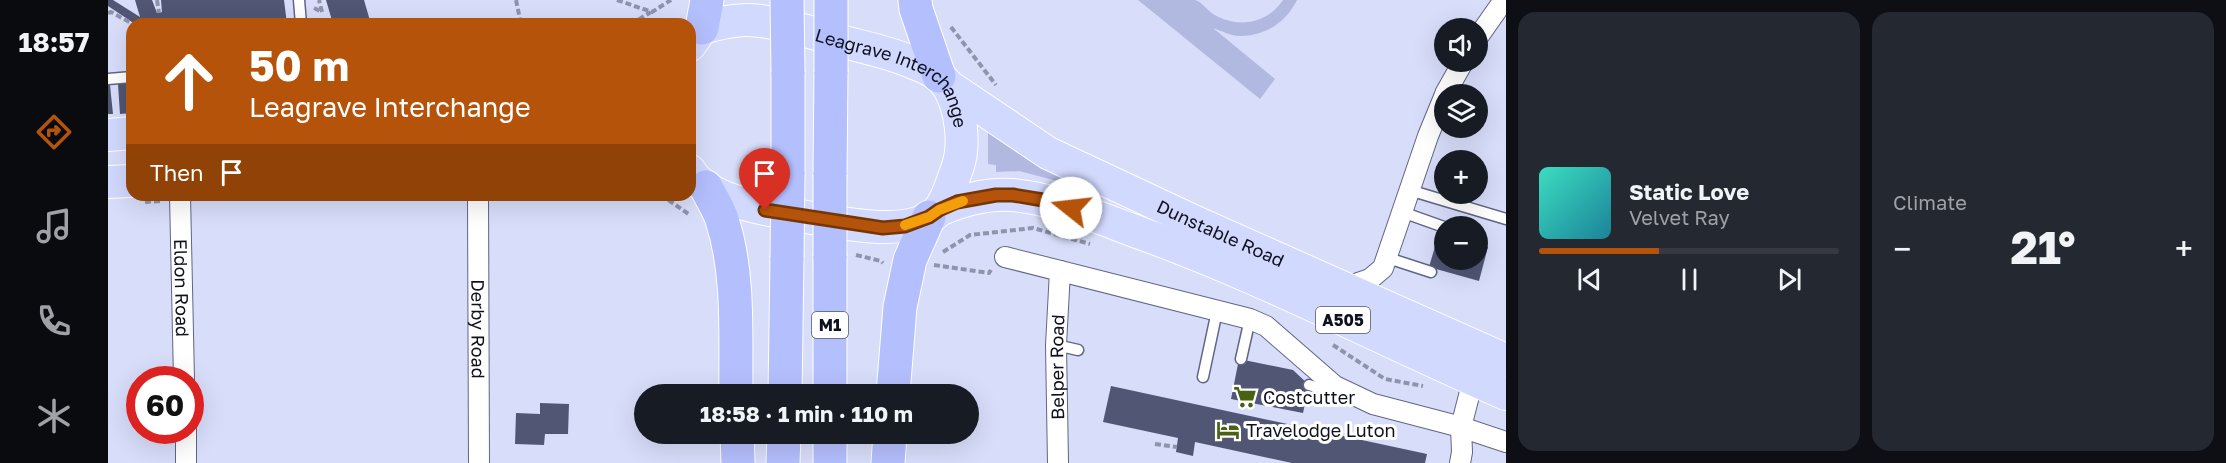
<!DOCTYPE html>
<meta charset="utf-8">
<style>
:root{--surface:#171b24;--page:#242831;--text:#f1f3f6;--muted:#9ea1a6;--line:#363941;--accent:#b45309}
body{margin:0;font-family:"Golos Text",sans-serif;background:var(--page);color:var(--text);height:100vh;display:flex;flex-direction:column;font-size:22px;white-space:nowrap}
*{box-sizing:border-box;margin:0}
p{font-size:20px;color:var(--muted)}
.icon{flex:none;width:33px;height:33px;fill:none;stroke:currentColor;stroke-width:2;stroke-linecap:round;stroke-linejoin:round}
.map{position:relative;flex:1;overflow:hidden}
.sheet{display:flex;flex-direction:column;gap:12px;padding:12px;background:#0d0f14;width:720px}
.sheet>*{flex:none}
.hud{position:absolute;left:18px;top:18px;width:570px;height:183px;border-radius:18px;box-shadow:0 6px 24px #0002;background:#b45309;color:#fff;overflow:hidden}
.buttons{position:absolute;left:1326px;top:18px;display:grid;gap:12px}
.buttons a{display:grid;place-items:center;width:54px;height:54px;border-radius:50%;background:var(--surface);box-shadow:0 6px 24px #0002;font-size:30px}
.speed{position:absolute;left:18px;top:366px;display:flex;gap:12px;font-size:30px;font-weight:700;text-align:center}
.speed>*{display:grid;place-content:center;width:78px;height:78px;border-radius:50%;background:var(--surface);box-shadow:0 6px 24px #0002;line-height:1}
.speed .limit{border:9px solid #d22;background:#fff;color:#111}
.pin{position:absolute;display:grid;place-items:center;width:51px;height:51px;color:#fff;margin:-62px -26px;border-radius:50% 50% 50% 0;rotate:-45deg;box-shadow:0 0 6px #0007}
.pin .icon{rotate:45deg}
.me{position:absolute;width:66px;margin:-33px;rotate:286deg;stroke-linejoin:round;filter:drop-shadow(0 0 4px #0008)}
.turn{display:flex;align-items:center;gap:21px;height:126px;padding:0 24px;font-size:27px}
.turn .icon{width:78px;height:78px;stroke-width:2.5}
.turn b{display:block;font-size:42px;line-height:51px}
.then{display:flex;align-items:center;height:57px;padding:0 24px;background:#0003;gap:12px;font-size:22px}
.big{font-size:45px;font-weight:700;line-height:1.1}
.sheet .widget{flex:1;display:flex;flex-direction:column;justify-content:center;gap:9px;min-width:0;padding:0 21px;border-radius:18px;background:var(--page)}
.song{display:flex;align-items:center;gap:18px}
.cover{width:72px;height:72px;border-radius:9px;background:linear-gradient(135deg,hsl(170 70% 55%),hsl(190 70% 35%))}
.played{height:6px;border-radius:3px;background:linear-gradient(90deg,var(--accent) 40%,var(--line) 40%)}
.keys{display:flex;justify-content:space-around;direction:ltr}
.heat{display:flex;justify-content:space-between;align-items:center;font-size:33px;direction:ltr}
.sheet .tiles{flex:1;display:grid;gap:12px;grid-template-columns:repeat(2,1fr)}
.trip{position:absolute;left:526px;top:384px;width:345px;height:60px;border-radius:30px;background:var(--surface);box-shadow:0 6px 24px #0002;font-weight:700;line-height:60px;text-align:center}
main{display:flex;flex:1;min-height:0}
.tab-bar{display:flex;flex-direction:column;width:108px;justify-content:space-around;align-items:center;background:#090b0e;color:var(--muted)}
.tab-bar .icon{width:42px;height:42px}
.tab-bar .selected{color:var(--accent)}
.tab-bar b{font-size:27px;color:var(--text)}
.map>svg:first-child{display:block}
.green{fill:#b1b9e1}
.building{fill:#515674}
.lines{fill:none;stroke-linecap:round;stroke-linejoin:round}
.service-casing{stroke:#606685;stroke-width:13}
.minor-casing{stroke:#606685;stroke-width:22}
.primary-casing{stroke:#fff;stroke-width:34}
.motorway-casing{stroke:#fff;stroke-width:35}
.path{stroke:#9094ab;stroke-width:4;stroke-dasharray:6 3;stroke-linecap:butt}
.service{stroke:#fff;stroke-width:10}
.minor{stroke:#fff;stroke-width:20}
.primary{stroke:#d2d9fe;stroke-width:32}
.motorway{stroke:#b4bffe;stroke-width:33}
.motorway-bridge-casing{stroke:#fff;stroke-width:35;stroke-linecap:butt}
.motorway-bridge{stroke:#b4bffe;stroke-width:33}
.route-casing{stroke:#753606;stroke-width:15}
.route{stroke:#b45309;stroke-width:10}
.slow{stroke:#f59e0b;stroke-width:10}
.labels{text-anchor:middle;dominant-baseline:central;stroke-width:6;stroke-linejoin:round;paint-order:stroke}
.shield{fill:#fff;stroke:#575861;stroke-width:1.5}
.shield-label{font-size:16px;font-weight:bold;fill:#0f111d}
.street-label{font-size:18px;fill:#0f111d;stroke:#fff}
.poi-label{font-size:18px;fill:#0f111d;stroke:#fff;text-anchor:start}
</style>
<main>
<nav class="tab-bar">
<b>18:57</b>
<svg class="icon selected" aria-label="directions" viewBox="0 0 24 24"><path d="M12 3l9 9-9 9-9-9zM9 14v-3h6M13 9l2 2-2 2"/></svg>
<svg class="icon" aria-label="music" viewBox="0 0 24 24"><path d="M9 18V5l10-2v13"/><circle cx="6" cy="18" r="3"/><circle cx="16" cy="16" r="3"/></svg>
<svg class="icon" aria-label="phone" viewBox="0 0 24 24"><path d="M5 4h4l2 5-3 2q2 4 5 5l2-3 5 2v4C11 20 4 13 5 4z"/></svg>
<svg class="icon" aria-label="climate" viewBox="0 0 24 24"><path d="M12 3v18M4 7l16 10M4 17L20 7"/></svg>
</nav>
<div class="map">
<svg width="1398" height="463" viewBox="0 0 1398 463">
<rect width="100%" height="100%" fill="#d8ddfa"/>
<path class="green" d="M 1030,0 C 1045,0 1073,0 1087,0 C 1094,2 1099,10 1105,14 C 1130,29 1159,24 1175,0 L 1189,0 C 1178,22 1158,36 1132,36 C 1123,36 1114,31 1105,28 L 1167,79 L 1152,99 Z
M 880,127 L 959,176 L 957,183 L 911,171 L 888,172 L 888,165 L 880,164 Z"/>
<path class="building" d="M 0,0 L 5,0 L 32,17 L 27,0 L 44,0 L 49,13 L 54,12 L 53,0 L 176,0 L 179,24 L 55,24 L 55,21 L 45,24 L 27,24 L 0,6 Z
M 218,0 L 256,0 L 263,24 L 225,24 Z
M 24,83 L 24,113 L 12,114 L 10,84 Z
M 0,85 L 2,85 L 5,114 L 0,114 Z
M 1331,233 L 1336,235 L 1336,260 L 1370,260 L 1370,244 L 1380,247 L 1371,281 L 1321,267 Z
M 1131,359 L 1185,370 L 1201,385 L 1195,413 L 1123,399 Z
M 1003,386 L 1319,454 L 1317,463 L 1184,463 L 1087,442 L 1085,456 L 1068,452 L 1070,438 L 995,422 Z
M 432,403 L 461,404 L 460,434 L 437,434 L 436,445 L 407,444 L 408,413 L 432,414 Z"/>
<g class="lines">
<g class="service-casing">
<path id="service" d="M 191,0 L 193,24
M 0,79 L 24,77
M 1301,190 L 1398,219
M 1294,212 L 1336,227
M 1280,258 L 1323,272
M 948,345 L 970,350
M 1133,359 L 1142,319
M 1095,377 L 1109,311
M 1201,385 L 1208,387 L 1227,386"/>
</g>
<g class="minor-casing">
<g id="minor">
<path d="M 1370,37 L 1396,0"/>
<path d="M 1337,94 L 1355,62"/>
<path id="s1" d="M 72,195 L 76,380"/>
<path id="s2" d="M 370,195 L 371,463"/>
<path d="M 897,257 L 1142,319 L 1158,326 L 1227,386 L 1265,404 L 1353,427 L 1398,442"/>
<path d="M 1236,288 L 1262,279 L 1275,268 L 1320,136 L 1336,97"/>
<path d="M 78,430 L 78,463"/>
<path id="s3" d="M 950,463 L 948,345 L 952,271"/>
<path d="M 1352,463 L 1354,452 L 1353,427 L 1365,380"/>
</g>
</g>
<g class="primary-casing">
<g id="primary">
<path id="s4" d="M 582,45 L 594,28 C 609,24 623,20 638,20 C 669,20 706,34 736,42 C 759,48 784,53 806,63 C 817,67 833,75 840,86 C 853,108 858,145 849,169 C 844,182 839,201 830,211 C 803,240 728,222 693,216 C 661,210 600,202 582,171"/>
<path id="s5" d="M 839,85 L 940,153 L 1085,221 L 1398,360"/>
<path d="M 0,135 L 24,133"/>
<path d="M 0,182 L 24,181"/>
<path d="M 831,210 C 854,200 880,193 905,195 C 949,199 991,218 1032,233 C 1157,278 1276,341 1398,394"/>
</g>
</g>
<g class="motorway-casing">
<path id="motorway" d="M 807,0 L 808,9 L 831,76
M 594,28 L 599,0
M 680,72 L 680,175
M 722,175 L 723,72
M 598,187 C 603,198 611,209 614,220 C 632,275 627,338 628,394
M 722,256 L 722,394
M 677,394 L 679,258
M 785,394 L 792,307 L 802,260 L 821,217
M 629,434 L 630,463
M 722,434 L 722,463
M 675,463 L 676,434
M 780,463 L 782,434"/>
</g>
<path class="path" d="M 49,0 L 51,13
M 408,0 L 413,24
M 509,0 L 544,12 L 563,0
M 206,8 L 214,12 L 211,0
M 0,13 L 3,12 L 25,24
M 523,24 L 543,12
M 843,27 L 888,85
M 553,195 L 582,215
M 91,198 L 137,195
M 37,202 L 53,201
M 835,252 L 862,235 L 925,228 L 982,244
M 748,255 L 773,261 L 775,263
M 826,265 L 881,273 L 883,270
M 1225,345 L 1277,379 L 1315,386
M 1047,444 L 1069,447"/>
<use href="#service" class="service"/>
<use href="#minor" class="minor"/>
<use href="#primary" class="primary"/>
<use href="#motorway" class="motorway"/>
<g class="motorway-bridge-casing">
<path id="motorway-bridge" d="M 679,0 L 680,72
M 723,0 L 723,72
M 722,256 L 722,175
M 679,258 L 680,175"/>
</g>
<use href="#motorway-bridge" class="motorway-bridge"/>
</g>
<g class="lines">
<g class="route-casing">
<path id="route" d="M 657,210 L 775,228 L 797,226 L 821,217 L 831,210 L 849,202 L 888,195 L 905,195 L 941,201 L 963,208"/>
</g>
<use href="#route" class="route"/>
<path class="slow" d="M 797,225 L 821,217 L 831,210 L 855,201"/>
</g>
<defs>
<g id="supermarket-bare" transform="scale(1.8)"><path d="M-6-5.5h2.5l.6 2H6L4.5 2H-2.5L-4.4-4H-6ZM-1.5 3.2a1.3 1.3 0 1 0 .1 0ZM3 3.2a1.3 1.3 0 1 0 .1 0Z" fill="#486211" stroke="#fff" stroke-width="2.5" paint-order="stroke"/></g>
<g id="hotel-bare" transform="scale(1.8)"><path d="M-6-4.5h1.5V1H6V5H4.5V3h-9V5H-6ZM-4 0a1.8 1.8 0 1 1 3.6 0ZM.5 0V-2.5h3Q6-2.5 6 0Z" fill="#486211" stroke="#fff" stroke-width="2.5" paint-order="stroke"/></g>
</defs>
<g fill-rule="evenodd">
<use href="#supermarket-bare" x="1137" y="397"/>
<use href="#hotel-bare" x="1120" y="430"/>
</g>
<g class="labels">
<g class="shield">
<rect x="1208" y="307" width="54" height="26" rx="4.5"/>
<rect x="704" y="312" width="36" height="26" rx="4.5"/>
</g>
<g class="shield-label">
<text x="1235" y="320">A505</text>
<text x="722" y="325">M1</text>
</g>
<g class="street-label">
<text stroke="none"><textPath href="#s4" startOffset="231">Leagrave Interchange</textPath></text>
<text stroke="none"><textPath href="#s5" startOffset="312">Dunstable Road</textPath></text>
<text stroke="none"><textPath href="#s1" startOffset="93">Eldon Road</textPath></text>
<text stroke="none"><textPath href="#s2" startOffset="134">Derby Road</textPath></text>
<text stroke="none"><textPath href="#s3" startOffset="96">Belper Road</textPath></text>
</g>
<g class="poi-label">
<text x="1155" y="397">Costcutter</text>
<text x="1138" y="430">Travelodge Luton</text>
</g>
</g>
</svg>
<div class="buttons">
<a><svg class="icon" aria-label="sound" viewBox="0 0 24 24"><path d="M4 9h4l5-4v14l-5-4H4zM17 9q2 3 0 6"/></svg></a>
<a><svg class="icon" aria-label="layers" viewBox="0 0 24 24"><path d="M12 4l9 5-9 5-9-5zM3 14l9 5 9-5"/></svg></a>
<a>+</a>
<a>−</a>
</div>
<div class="speed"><div class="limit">60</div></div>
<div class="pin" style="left:657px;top:210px;background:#d93025"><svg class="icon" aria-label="arrive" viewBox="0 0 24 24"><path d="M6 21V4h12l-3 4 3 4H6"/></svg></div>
<svg class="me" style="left:963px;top:208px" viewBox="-20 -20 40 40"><circle r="19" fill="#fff"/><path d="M0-13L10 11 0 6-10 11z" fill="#b45309"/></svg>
<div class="trip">18:58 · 1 min · 110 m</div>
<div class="hud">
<div class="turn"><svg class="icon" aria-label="ahead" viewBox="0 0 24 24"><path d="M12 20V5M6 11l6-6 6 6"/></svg><div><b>50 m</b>Leagrave Interchange</div></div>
<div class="then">Then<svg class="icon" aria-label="arrive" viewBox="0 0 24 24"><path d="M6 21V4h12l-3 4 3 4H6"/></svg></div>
</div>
</div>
<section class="sheet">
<div class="tiles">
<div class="widget">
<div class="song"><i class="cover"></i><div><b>Static Love</b><p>Velvet Ray</p></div></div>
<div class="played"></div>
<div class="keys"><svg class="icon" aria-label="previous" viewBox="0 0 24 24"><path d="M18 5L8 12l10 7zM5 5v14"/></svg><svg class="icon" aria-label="pause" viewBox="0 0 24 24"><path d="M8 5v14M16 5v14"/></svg><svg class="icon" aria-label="next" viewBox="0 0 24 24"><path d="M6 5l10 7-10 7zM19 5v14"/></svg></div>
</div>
<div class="widget"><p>Climate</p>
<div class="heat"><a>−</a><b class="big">21°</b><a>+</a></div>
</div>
</div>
</section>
</main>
